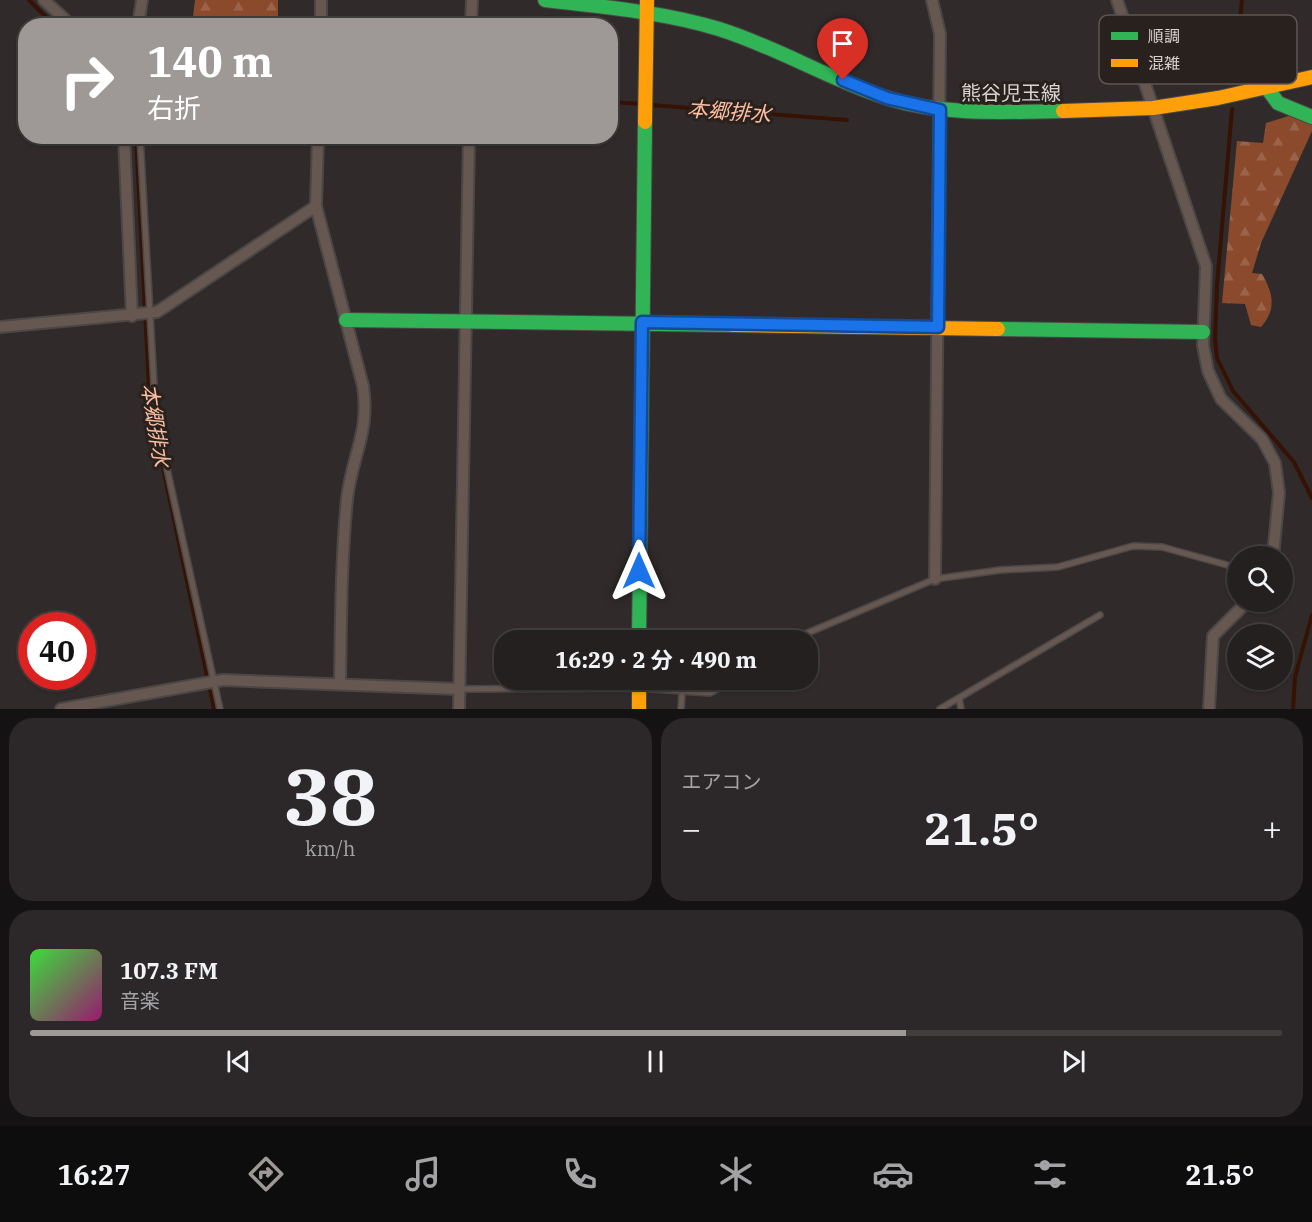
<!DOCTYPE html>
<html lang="ja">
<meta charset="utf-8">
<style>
:root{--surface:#242020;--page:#2c2829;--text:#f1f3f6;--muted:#a3a3a5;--line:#413e3e;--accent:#9e9897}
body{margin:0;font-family:"IBM Plex Serif","Noto Sans JP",serif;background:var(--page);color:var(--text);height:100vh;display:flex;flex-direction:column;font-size:22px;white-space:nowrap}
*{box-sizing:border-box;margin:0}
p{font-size:20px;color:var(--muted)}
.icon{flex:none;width:33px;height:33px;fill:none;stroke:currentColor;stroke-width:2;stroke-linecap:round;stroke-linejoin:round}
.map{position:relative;height:709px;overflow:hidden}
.side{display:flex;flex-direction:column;gap:9px;padding:9px;background:#141212;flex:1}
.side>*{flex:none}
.guide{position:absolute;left:18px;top:18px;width:600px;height:126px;border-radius:24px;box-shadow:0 2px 4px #0004,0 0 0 2px var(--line);background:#9e9897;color:#fff;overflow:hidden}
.fabs{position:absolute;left:1227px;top:546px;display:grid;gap:12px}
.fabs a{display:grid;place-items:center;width:66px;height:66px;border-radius:50%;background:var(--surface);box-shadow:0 2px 4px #0004,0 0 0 2px var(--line);font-size:30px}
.speed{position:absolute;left:18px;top:612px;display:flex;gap:12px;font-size:30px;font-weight:700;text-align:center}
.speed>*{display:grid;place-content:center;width:78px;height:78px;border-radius:50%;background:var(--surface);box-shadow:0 2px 4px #0004,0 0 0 2px var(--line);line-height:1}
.speed .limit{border:9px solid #d22;background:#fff;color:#111}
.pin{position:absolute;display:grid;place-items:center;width:51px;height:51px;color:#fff;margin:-62px -26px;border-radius:50% 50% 50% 0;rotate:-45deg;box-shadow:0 0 6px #0007}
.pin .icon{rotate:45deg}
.me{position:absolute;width:66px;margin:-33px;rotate:0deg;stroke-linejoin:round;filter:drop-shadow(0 0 4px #0008)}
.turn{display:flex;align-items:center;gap:21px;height:126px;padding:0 30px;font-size:27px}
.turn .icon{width:78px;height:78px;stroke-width:2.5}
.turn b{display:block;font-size:42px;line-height:51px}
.big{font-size:45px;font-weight:700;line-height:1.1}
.side .tile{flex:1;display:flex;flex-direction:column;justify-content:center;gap:9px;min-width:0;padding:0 21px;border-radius:24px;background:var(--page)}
.side .dial{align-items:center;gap:0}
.dial b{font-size:78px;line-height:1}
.song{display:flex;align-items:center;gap:18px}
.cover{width:72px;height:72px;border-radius:9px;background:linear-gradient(135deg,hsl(120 70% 55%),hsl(320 70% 35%))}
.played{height:6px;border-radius:3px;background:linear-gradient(90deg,var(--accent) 70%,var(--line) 70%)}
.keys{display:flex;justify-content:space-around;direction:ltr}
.heat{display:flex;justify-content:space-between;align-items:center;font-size:33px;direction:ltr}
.side .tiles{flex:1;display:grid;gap:9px;grid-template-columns:1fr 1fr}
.tile:last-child{grid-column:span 2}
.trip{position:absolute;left:494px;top:630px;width:324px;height:60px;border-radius:24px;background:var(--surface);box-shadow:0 2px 4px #0004,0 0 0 2px var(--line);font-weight:700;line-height:60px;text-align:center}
.dock{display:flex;height:96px;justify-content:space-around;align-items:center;background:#0e0d0d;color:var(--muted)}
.dock .icon{width:42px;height:42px}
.dock .on{color:var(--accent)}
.dock b{font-size:27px;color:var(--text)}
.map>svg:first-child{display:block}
.forest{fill:url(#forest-firs)}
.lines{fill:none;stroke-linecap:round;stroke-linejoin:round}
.stream{stroke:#351204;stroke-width:4}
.lane-casing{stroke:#4a4746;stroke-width:8}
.street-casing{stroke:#4a4746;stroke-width:14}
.fast-casing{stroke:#4a4746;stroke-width:16}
.slow-casing{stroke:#4a4746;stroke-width:16}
.lane{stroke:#665750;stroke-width:5}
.street{stroke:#665750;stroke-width:10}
.fast{stroke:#30b455;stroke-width:14}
.slow{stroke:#ff9f0a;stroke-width:14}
.route-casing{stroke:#114b97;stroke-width:15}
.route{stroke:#1a73e8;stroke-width:10}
.labels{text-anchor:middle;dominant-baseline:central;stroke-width:6;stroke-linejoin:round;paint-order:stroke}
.street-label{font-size:20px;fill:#d9d3d1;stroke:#29211d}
.water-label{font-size:21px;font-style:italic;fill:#fdbda1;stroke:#29211d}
.key{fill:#29211d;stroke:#5e5653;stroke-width:1.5}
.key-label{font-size:16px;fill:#d9d3d1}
</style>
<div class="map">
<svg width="1312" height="709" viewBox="0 0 1312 709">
<defs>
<pattern id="forest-firs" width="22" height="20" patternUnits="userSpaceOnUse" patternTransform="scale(1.5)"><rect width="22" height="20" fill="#8b4a2c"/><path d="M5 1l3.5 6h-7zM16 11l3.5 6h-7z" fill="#9b634a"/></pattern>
</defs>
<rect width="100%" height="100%" fill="#302b2a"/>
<path class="forest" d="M 195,0 L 278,0 L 278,25 L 192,25 Z
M 1292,115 L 1312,124 L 1312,131 L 1261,243 L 1252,273 L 1262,274 C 1273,293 1277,309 1261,327 L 1251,325 L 1245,304 L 1222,303 L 1237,141 L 1263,143 L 1266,123 Z"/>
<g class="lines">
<path class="stream" d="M 29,0 L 55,26
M 1234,81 L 1242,0
M 610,102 L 643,104
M 651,105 L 847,120
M 1232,109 L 1217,285 L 1215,339 L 1217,358 L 1233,391 L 1294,462 L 1312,498
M 136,136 L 150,406 L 214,709
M 1293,709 L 1295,677 L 1312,615"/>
<g class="lane-casing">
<path id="lane" d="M 140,136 L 155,402 L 162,446 L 220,709
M 791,640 L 935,579 L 1000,570 L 1058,567 L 1133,546 L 1162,547 L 1238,568
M 459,689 L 639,688 L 710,693 L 734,680
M 959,698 L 961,709
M 681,709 L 682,692
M 940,709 L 1100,615"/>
</g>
<g class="street-casing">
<path id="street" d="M 44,0 L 72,26
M 932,0 L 940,34 L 935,579
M 1117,0 L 1206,266 L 1203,345 L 1208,371 L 1221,399 L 1262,439 L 1275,463 L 1279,493 L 1273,556
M 138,26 L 142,0
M 321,26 L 321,0
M 471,26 L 472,0
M 124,136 L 132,316
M 318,136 L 316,206 L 363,386 C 370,433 352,455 347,499 C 341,560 341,623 340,684
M 0,327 L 157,312 L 316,206
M 61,709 L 223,680 L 459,689
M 459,709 L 469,136
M 1209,709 L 1213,636 L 1247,602"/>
</g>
<g class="fast-casing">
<path id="fast" d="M 545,0 C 604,7 663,12 719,29 C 777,47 830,80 887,98 C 945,116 1004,112 1063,111
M 1267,88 L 1278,103 L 1312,117
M 346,320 L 733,325
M 998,329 L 1203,332
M 639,640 L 645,122"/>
</g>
<g class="slow-casing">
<path id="slow" d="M 1063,111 L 1153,108 L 1218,98 L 1312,77
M 645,122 L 647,0
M 733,325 L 998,329
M 639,680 L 639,709"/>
</g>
<use href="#lane" class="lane"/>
<use href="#street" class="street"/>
<use href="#fast" class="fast"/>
<use href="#slow" class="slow"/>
</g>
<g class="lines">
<g class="route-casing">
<path id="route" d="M 639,571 L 642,322 L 938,327 L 940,110 L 887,98 L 843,80"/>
</g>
<use href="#route" class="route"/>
</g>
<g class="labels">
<g class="street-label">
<text x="1011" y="92">熊谷児玉線</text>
</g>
<g class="water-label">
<text transform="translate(729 111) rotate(4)">本郷排水</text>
<text transform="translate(156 425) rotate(81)">本郷排水</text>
</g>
</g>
<rect x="1099" y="15" width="198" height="69" rx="9" class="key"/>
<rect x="1111" y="32" width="27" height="8" fill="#30b455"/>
<rect x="1111" y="59" width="27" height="8" fill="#ff9f0a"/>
<g class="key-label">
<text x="1148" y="42">順調</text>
<text x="1148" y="69">混雑</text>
</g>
</svg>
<div class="fabs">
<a><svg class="icon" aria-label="search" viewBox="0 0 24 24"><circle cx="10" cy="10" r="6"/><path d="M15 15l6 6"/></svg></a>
<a><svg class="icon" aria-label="layers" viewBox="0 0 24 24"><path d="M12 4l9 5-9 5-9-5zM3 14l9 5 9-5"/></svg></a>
</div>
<div class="speed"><div class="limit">40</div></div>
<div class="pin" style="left:843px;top:80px;background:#d93025"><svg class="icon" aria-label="arrive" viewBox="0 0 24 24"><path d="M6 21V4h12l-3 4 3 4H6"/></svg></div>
<svg class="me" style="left:639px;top:571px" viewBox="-20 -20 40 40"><path d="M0-17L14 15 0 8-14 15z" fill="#1a73e8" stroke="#fff" stroke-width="4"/></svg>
<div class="trip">16:29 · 2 分 · 490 m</div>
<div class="guide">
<div class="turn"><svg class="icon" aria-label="right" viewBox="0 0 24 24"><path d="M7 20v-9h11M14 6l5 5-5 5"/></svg><div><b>140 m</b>右折</div></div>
</div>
</div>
<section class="side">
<div class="tiles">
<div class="tile dial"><b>38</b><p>km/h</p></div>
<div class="tile"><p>エアコン</p>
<div class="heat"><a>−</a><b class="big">21.5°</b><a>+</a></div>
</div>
<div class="tile">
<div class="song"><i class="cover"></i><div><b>107.3 FM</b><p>音楽</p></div></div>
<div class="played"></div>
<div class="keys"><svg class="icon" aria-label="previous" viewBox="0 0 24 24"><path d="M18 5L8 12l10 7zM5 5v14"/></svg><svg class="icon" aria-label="pause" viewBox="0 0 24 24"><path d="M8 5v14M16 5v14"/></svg><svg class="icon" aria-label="next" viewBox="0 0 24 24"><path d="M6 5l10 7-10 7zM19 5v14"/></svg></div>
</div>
</div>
</section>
<nav class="dock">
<b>16:27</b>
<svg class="icon on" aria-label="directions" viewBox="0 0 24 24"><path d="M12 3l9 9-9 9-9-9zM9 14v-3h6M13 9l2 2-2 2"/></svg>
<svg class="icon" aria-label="music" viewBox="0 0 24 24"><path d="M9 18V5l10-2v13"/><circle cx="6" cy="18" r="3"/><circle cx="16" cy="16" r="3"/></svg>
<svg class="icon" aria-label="phone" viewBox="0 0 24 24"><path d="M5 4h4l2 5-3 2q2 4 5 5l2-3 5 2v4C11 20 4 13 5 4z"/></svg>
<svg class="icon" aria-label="climate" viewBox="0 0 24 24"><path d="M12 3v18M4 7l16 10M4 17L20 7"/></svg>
<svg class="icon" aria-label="car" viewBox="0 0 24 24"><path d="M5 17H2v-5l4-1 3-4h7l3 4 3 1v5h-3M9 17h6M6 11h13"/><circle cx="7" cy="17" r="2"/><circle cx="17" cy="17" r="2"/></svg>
<svg class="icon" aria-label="filters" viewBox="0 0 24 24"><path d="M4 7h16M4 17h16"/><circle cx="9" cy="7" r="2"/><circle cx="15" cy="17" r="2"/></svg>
<b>21.5°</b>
</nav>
